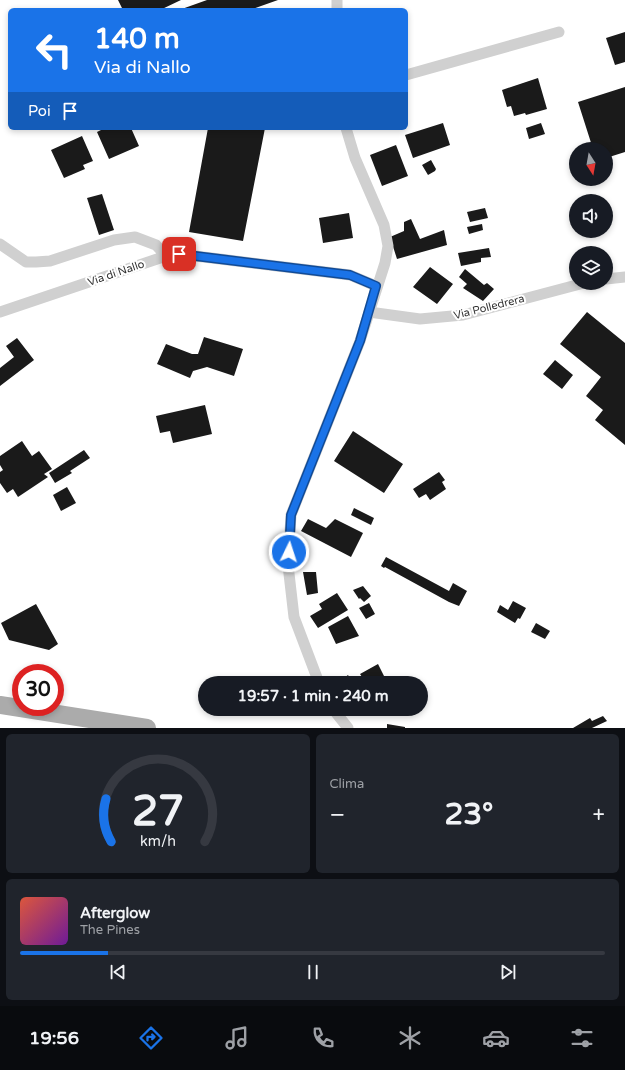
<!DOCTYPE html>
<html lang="it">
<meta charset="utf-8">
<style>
:root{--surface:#171b24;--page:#20242c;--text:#f1f3f6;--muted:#9ea1a6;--line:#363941;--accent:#1a73e8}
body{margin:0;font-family:"Varela Round",sans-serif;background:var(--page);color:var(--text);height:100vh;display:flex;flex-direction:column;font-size:15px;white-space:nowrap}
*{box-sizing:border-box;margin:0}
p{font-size:13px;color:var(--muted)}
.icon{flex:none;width:22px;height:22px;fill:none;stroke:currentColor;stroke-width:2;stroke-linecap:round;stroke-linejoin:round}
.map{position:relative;height:728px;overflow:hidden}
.side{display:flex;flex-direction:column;gap:6px;padding:6px;background:#0d0f14;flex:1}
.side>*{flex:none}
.guide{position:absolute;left:8px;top:8px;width:400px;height:122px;border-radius:6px;box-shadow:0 2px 6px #0003;background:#1a73e8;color:#fff;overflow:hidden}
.needle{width:26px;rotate:169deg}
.controls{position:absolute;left:569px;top:142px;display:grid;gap:8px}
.controls a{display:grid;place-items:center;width:44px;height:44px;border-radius:50%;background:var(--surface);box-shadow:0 2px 6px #0003;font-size:20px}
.speed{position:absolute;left:12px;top:664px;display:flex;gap:8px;font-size:20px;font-weight:700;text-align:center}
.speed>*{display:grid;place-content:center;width:52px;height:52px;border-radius:50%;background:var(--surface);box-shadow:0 2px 6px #0003;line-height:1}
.speed .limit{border:6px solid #d22;background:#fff;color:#111}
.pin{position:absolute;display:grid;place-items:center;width:34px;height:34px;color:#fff;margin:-17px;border-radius:8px;box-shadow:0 2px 6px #0006}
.me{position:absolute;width:44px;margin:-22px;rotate:4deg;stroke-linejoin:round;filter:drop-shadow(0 0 3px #0008)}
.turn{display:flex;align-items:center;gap:14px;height:84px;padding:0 20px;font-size:18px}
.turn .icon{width:52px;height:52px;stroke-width:2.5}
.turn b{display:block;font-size:28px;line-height:34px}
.then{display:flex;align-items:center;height:38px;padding:0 20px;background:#0003;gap:8px;font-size:15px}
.big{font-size:30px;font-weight:700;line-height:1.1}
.side .widget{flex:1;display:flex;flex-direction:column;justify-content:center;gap:6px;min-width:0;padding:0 14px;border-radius:6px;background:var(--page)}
.side .dial{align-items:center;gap:0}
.dial svg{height:104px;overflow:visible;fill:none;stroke:var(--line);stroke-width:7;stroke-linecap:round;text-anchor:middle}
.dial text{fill:var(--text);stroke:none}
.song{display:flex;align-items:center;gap:12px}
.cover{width:48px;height:48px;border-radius:6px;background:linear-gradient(135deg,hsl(10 70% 55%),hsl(280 70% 35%))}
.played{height:4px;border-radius:2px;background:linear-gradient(90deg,var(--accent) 15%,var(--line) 15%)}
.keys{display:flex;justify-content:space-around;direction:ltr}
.heat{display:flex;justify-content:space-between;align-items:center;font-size:22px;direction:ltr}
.side .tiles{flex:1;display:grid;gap:6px;grid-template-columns:1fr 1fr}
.widget:last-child{grid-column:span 2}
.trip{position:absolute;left:198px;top:676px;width:230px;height:40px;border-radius:20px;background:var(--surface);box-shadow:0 2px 6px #0003;font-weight:700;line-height:40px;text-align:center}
.tabs{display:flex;height:64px;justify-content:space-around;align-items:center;background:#090b0e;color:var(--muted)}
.tabs .icon{width:28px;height:28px}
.tabs .active{color:var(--accent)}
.tabs b{font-size:18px;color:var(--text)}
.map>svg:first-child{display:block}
.building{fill:#1a1a1a}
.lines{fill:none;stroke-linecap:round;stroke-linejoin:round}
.minor{stroke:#d0d0d0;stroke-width:11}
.primary{stroke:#ababab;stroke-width:18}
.route-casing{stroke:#114b97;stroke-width:10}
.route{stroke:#1a73e8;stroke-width:7}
.labels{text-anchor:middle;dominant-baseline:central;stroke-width:4;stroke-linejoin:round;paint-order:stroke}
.street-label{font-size:11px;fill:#333;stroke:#fff}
</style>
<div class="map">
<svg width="625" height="728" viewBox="0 0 625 728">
<rect width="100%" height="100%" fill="#fff"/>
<path class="building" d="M 118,0 L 181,0 L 160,10 L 123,10 Z
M 207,0 L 278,0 L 250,10 L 179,10 Z
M 625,32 L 625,62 L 615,65 L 606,38 Z
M 538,78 L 547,109 L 526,115 L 525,113 L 514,116 L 511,106 L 507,107 L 502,90 Z
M 625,87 L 625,152 L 606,158 L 606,149 L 593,149 L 578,102 Z
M 443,123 L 450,145 L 413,158 L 405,135 Z
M 541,123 L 545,134 L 529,139 L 526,128 Z
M 105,128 L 131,128 L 139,146 L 109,159 L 97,132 Z
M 208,128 L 265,128 L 243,241 L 189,232 Z
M 82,136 L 93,161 L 83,165 L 85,169 L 64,178 L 51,150 Z
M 396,145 L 408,176 L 382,186 L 370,155 Z
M 431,160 L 436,169 L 435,171 L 428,175 L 422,165 Z
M 102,194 L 114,230 L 99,235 L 87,198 Z
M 485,208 L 488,218 L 470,222 L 467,212 Z
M 349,213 L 353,238 L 323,243 L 319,218 Z
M 411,219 L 420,239 L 444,230 L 447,245 L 397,259 L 390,237 L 404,231 L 404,222 Z
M 482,224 L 483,230 L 469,234 L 467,227 Z
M 489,248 L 491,257 L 481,258 L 481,262 L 461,266 L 458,253 Z
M 430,267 L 453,284 L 437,304 L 413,287 Z
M 465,269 L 484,285 L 487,283 L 494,289 L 483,301 L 463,288 L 467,284 L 459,277 Z
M 587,312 L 625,343 L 625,445 L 595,420 L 603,410 L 586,396 L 601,377 L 560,344 Z
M 204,337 L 243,349 L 234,376 L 207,367 L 193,371 L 190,378 L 157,364 L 166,344 L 192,354 L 198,354 Z
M 17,338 L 34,360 L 0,386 L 0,368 L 14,357 L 6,346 Z
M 555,360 L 573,375 L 562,389 L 543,374 Z
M 205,405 L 212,434 L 173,443 L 170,431 L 160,433 L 156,416 Z
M 353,431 L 403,464 L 384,493 L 334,461 Z
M 22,441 L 32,456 L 39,451 L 52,469 L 44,474 L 48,477 L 18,497 L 13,489 L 7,493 L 0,483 L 0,472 L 3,470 L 0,465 L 0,456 Z
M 84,450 L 90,458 L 70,471 L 72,473 L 55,483 L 49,473 Z
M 439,472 L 445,480 L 442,482 L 446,489 L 430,500 L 426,494 L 419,498 L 413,489 Z
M 67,487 L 76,503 L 61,511 L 53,495 Z
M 354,508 L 374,518 L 371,525 L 351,515 Z
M 308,519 L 326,528 L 335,519 L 363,533 L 351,557 L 301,531 Z
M 386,557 L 449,591 L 453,583 L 467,591 L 459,606 L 449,602 L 385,567 L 384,568 L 381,566 Z
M 303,572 L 316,572 L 318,593 L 307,595 Z
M 363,586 L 371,596 L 364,602 L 360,598 L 359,599 L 353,590 Z
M 337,593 L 348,610 L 318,628 L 310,616 L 322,609 L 319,604 Z
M 513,601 L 526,608 L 520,619 L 518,618 L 515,623 L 497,612 L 500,605 L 508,610 Z
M 369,603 L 375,614 L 366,619 L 359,608 Z
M 36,604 L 58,644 L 49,650 L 9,640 L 1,623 Z
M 348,616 L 359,636 L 336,644 L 328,627 Z
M 536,623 L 550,631 L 545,639 L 531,632 Z
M 378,664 L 387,682 L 385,683 L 338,683 L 348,675 L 352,682 L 362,677 L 360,674 Z
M 415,678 L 417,683 L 404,683 Z
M 603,716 L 607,721 L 592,728 L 573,728 L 590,718 L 592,721 Z
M 387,724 L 405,727 L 405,728 L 387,728 Z"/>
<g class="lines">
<path class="minor" d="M 337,0 L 337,10
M 406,75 L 559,32
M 0,244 L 26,262 L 36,262 L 50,261 L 114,240 L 135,237 L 156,245 L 166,256
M 606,279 L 625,277
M 0,312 L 166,256 L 179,254 L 350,275 L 376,286
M 369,312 L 420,319 L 463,315 L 584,283
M 319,683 L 294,617 L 288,565 L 291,515 L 360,341 L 385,263 L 388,246 L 384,225 L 355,158 L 346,128
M 333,709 L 348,728"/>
<path class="primary" d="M 0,705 L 147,728"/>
</g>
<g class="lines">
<g class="route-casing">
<path id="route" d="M 179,254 L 350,275 L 376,286 L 360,341 L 291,515 L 289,552"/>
</g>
<use href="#route" class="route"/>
</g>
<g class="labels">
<g class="street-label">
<text transform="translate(116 273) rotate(-19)">Via di Nallo</text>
<text transform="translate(489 307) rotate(-14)">Via Polledrera</text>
</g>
</g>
</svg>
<div class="controls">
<a><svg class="needle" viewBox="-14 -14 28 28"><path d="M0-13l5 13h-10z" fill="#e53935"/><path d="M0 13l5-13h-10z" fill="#9ea1a6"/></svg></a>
<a><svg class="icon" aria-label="sound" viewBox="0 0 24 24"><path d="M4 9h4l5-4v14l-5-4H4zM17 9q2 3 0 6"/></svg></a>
<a><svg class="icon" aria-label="layers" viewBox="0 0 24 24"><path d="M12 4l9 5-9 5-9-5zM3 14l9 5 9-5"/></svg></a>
</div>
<div class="speed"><div class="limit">30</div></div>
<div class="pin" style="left:179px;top:254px;background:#d93025"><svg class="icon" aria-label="arrive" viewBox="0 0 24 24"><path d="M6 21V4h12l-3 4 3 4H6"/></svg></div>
<svg class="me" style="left:289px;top:552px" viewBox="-20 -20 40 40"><circle r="17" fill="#1a73e8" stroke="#fff" stroke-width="3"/><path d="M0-11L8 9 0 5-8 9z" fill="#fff"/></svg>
<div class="trip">19:57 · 1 min · 240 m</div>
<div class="guide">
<div class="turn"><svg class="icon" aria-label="left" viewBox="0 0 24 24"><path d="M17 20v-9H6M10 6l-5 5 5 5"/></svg><div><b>140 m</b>Via di Nallo</div></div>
<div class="then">Poi<svg class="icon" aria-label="arrive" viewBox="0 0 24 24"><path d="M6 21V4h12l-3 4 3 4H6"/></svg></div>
</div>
</div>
<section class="side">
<div class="tiles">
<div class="widget dial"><svg viewBox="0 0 100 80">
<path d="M14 69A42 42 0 1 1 86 69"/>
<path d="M14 69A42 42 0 0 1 10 36" stroke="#1a73e8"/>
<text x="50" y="56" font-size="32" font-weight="700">27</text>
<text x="50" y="72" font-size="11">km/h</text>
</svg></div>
<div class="widget"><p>Clima</p>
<div class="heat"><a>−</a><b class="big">23°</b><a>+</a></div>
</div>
<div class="widget">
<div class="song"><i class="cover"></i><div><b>Afterglow</b><p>The Pines</p></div></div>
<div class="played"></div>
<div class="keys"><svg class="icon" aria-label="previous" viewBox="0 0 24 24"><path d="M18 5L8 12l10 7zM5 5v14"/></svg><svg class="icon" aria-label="pause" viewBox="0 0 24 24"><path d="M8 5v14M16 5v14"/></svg><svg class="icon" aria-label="next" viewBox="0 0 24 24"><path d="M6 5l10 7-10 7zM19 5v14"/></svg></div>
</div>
</div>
</section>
<nav class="tabs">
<b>19:56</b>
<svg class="icon active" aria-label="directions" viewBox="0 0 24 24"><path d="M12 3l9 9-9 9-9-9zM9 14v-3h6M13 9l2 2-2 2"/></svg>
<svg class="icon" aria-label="music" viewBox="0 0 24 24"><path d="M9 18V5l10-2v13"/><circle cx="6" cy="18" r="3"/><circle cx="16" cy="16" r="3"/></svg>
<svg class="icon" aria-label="phone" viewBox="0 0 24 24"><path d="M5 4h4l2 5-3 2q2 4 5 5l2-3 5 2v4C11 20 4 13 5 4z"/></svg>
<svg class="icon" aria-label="climate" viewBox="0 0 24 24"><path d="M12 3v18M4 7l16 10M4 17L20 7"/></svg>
<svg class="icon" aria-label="car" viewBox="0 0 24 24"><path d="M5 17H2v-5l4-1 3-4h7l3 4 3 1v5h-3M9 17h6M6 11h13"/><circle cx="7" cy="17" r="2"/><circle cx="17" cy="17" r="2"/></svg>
<svg class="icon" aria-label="filters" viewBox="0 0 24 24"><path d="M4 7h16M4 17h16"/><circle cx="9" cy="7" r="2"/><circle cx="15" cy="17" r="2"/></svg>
</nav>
